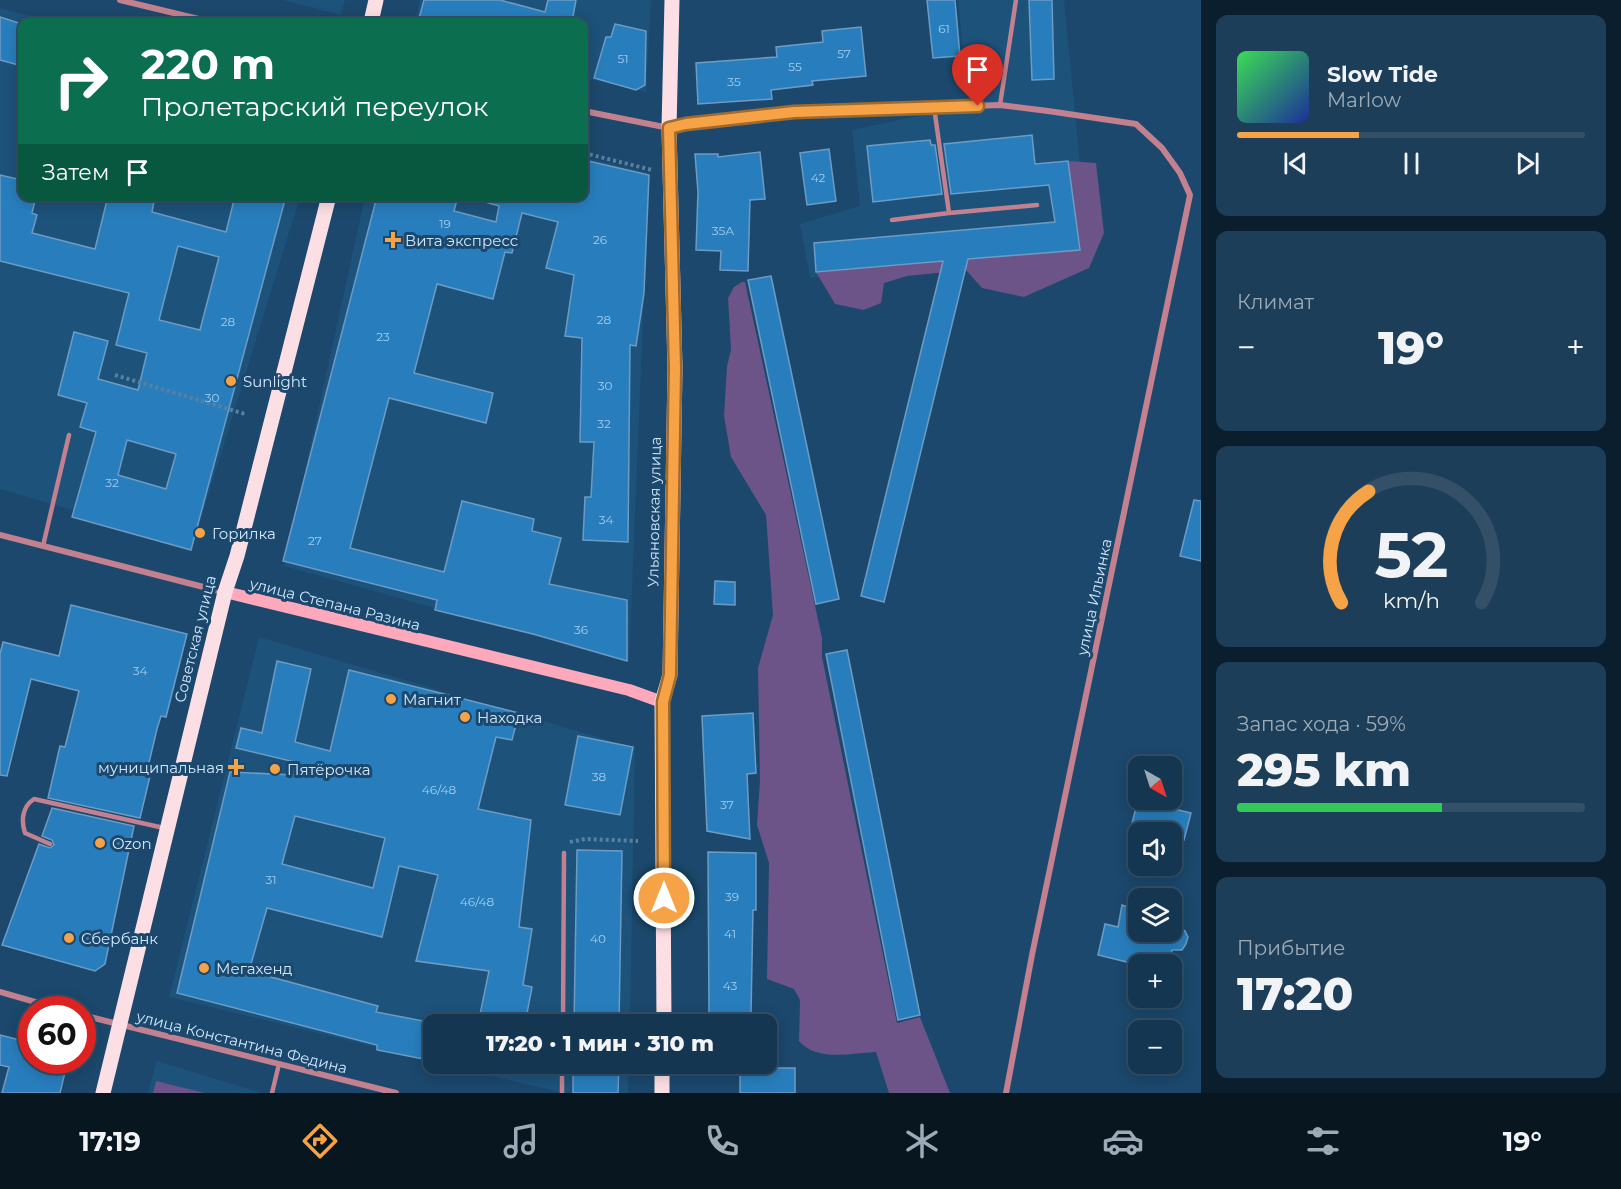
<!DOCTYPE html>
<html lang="ru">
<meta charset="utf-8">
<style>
:root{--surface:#143651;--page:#1d3e58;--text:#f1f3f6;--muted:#9dabb7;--line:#335068;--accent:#f5a346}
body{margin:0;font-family:Montserrat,sans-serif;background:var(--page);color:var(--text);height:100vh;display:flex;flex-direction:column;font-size:22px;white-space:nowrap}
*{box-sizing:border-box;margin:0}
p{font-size:20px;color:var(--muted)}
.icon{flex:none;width:33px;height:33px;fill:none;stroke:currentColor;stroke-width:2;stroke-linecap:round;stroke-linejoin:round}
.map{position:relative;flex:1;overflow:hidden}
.side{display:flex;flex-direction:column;gap:15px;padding:15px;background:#0b1e2d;width:420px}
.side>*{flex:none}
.top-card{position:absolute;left:18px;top:18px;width:570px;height:183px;border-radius:12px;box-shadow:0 3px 15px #0003,0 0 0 2px var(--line);background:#0b6e4f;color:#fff;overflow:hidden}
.needle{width:39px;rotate:141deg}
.tools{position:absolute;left:1128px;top:756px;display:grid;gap:12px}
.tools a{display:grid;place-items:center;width:54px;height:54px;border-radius:12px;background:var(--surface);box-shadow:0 3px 15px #0003,0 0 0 2px var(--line);font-size:30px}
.speed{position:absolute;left:18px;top:996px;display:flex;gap:12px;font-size:30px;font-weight:700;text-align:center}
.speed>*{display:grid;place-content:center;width:78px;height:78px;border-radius:50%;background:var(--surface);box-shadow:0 3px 15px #0003,0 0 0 2px var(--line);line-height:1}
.speed .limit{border:9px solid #d22;background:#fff;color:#111}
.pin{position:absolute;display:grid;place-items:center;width:51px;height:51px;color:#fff;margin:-62px -26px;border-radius:50% 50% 50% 0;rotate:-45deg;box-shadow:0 0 6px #0007}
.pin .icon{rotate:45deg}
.me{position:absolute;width:66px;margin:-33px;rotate:0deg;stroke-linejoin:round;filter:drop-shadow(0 0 4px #0008)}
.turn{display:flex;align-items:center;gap:21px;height:126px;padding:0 24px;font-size:27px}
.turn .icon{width:78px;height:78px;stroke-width:2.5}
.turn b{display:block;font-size:42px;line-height:51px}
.then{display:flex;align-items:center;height:57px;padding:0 24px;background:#0003;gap:12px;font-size:22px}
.big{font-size:45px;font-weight:800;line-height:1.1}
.side .widget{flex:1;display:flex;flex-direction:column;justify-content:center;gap:9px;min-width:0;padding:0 21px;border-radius:12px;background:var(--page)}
.side .dial{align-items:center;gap:0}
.dial svg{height:156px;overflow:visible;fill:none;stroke:var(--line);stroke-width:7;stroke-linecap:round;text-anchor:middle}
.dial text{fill:var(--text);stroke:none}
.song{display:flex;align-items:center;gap:18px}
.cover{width:72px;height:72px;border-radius:9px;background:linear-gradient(135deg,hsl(130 70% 55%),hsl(230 70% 35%))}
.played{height:6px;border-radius:3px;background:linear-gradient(90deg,var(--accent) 35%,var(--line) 35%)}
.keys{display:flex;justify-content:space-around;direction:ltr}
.heat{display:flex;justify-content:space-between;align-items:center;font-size:33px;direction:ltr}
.charge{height:9px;border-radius:4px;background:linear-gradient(90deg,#34c759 59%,var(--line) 0)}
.trip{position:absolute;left:423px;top:1014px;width:354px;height:60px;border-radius:12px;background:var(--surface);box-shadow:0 3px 15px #0003,0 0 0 2px var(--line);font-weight:800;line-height:60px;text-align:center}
.tab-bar{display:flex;height:96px;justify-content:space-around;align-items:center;background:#081620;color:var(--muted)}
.tab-bar .icon{width:42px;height:42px}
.tab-bar .current{color:var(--accent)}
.tab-bar b{font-size:27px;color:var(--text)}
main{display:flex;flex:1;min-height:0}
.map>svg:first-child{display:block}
.built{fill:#1d527b}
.green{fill:#6c5388}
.building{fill:#287ebd;stroke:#6d9bc4;stroke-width:1.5;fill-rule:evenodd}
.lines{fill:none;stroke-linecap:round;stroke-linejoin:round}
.path{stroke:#5a809f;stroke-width:4;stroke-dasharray:3 3;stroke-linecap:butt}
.lane{stroke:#c3818f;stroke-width:4.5}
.street{stroke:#c3818f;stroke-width:6}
.secondary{stroke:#fda9bb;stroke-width:12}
.primary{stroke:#fcdfe4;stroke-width:15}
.route-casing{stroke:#9f6a2e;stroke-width:15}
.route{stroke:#f5a346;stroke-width:10}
.poi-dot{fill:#f5a346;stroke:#1b486c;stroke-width:2}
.labels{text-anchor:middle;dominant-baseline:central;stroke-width:6;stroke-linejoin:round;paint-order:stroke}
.number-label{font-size:12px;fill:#a5cded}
.poi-label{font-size:15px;fill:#cfe7fd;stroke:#1b486c;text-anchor:start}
.street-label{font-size:15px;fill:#cfe7fd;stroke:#1b486c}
</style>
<main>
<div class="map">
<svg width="1201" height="1093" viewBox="0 0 1201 1093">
<rect width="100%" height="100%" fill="#1b486c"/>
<path class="built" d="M 283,0 L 345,0 L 341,15 Z
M 420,0 L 651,0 L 646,92 L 584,78 L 584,22 L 415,22 Z
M 958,0 L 1064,0 L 1088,244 L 810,278 L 800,224 L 860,206 L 852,130 L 968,105 Z
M 0,8 L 52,22 L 22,22 L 22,196 L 300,197 L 193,545 L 0,489 Z
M 584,157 L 649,173 L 629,662 L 284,566 L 365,197 L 584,196 Z
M 259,637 L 635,748 L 630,1024 L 434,1024 L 433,1061 L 169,997 Z
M 157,1061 L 262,1093 L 148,1093 Z
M 442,1064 L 629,1064 L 628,1093 L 563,1093 Z"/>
<path class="green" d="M 1068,161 L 1096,163 L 1104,233 L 1089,268 L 1024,297 L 982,288 L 966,270 L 907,276 L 884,283 L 881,303 L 864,310 L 835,304 L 816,272 L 1079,250 Z
M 742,282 L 745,282 L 822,638 L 822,657 L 897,1023 L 920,1017 L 950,1093 L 889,1093 L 876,1052 C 851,1053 817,1062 799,1041 L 800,1000 L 794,989 L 767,979 L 769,863 L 757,825 L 760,780 L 758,668 L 773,615 L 766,515 L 731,457 L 724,416 L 727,366 L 731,350 L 728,298 L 734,287 Z
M 156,1081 L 205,1093 L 153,1093 Z"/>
<path class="building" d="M 424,0 L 500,0 L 545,12 L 548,0 L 576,0 L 572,22 L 418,22 Z
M 927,0 L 955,0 L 960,56 L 933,58 Z
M 1029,0 L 1052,0 L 1054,79 L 1032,80 Z
M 0,17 L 22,24 L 22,66 L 0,60 Z
M 615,24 L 646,31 L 645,85 L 636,90 L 594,78 L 606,37 L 611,37 Z
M 861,27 L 866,76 L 812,81 L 813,85 L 771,90 L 772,99 L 698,104 L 696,63 L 777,57 L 776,47 L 823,42 L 822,31 Z
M 1032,135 L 1035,164 L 1068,161 L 1080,250 L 968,259 L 884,602 L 861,596 L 943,261 L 816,272 L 814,243 L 1055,222 L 1049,185 L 951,194 L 944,144 Z
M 930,140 L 931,145 L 935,145 L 942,194 L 873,202 L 867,146 Z
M 829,149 L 836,201 L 807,205 L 800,153 Z
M 760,152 L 765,199 L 750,200 L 748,271 L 720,270 L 721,251 L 696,250 L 698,192 L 695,154 L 718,154 L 718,157 Z
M 584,160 L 649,175 L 644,293 L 636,346 L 630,345 L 628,542 L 583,540 L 585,497 L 591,497 L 594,442 L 580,442 L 582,338 L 565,336 L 574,275 L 546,268 L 558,222 L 522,213 L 512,253 L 505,252 L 493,299 L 437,284 L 414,373 L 493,393 L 486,423 L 389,398 L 350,548 L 444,572 L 462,501 L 534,519 L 532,531 L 561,538 L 549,584 L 627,600 L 627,661 L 533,634 L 435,610 L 437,600 L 283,561 L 377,196 L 458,196 L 454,211 L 496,222 L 499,206 L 485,202 L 486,196 L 584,196 Z
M 0,175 L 22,180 L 22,196 L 36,196 L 32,213 L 37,215 L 32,233 L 95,249 L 108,196 L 155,196 L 152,212 L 226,232 L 235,196 L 286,196 L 191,550 L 72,517 L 96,432 L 80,427 L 87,403 L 58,395 L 74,332 L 108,341 L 98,379 L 138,390 L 147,353 L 116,345 L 129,293 L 0,261 ZM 178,246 L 219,257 L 200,330 L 159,320 ZM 127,440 L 176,454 L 166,489 L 118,475 Z
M 771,276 L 839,599 L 816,604 L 748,280 Z
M 1194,500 L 1201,501 L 1201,561 L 1180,556 Z
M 715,581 L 735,582 L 735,605 L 714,604 Z
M 71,605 L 187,634 L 166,717 L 161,716 L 157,729 L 148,767 L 152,768 L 140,818 L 48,798 L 60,746 L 65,747 L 79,691 L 31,679 L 7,776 L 0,775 L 0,654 L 3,642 L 59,656 Z
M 847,650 L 920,1015 L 898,1020 L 826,654 Z
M 277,661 L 311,669 L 295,742 L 330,751 L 349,670 L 519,713 L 512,740 L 496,737 L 478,809 L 531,820 L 519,927 L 532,929 L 523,985 L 532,987 L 525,1024 L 478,1024 L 489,971 L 416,961 L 438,875 L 399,866 L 382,937 L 267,908 L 249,971 L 378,1006 L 376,1012 L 434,1023 L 434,1061 L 377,1050 L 377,1045 L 177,993 L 230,772 L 294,775 L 295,762 L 236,748 L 241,728 L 262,733 ZM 295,816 L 385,838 L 373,888 L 282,864 Z
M 753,713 L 756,773 L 747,774 L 750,839 L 707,831 L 702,716 Z
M 578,736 L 633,747 L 620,815 L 565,805 Z
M 1138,800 L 1191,813 L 1184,840 L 1172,837 L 1172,832 L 1154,832 L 1131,827 Z
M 52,808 L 134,826 L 105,964 L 95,971 L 2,945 L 39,844 L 50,848 L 54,845 L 52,840 L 42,836 Z
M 577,850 L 622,851 L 619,1024 L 574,1024 Z
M 708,852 L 756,853 L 756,910 L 753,910 L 751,1014 L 709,1014 Z
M 1132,893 L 1155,898 L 1138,898 L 1138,932 L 1172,932 L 1172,902 L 1183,905 L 1178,927 L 1185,931 L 1188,937 L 1186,944 L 1182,950 L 1172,950 L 1170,962 L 1134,954 L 1131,963 L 1098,955 L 1105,924 L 1118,927 L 1122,905 L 1128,907 Z
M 0,1035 L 32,1043 L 32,1060 L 68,1060 L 60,1093 L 2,1093 L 9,1067 L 0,1065 Z
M 573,1064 L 619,1064 L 618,1093 L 573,1093 Z
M 740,1068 L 795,1068 L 795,1093 L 740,1093 Z"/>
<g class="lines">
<path class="path" d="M 584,153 L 652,170
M 115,375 L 245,414
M 570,842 L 585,839 L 638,841"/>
<path class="lane" d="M 1000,105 L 1016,0
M 934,107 L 949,213 L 1037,205
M 892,220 L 949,213
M 43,546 L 69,435
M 50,844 L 25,833 C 21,821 22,807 34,799 L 164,828
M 563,1024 L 564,853
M 272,1093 L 279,1064
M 562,1093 L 562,1064"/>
<path class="street" d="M 120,0 L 211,22
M 584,111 L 669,128 L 686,124 L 794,112 L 1000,105 L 1048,111 L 1136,124 L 1162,148 L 1180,173 L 1190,195 L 1032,955 L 1006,1093
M 0,535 L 223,592
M 0,992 L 63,1010
M 82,1015 L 396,1093"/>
<path class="secondary" d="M 225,592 L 629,690 L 662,702"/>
<path class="primary" d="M 371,22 L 376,0
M 664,1024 L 662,702 L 670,675 L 675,368 L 669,128 L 672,0
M 103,1093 L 225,592 L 237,556 L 329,196
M 662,1093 L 662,1064"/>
</g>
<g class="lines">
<g class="route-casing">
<path id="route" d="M 664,898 L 663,702 L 670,675 L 675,368 L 669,128 L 686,124 L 794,112 L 978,106"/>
</g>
<use href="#route" class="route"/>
</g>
<g class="poi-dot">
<path d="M390 231h6v6h6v6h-6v6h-6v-6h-6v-6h6z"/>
<circle cx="231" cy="381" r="6"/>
<circle cx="200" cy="533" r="6"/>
<circle cx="391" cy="699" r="6"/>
<circle cx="465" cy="717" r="6"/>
<path d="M233 758h6v6h6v6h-6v6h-6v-6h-6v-6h6z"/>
<circle cx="275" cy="769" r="6"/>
<circle cx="100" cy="843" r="6"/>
<circle cx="69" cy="938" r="6"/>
<circle cx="204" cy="968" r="6"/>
</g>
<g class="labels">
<g class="number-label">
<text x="944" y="28">61</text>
<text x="844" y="53">57</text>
<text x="623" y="58">51</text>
<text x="795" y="66">55</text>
<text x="734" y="81">35</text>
<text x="818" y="177">42</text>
<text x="445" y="223">19</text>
<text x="723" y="230">35А</text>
<text x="600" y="239">26</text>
<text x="604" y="319">28</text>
<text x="228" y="321">28</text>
<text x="383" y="336">23</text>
<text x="605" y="385">30</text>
<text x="212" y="397">30</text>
<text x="604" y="423">32</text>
<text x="112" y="482">32</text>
<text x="606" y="519">34</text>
<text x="315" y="540">27</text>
<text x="581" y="629">36</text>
<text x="140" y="670">34</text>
<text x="599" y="776">38</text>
<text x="439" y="789">46/48</text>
<text x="727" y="804">37</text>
<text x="271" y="879">31</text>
<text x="732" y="896">39</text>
<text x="477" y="901">46/48</text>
<text x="730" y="933">41</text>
<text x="598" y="938">40</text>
<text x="730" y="985">43</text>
</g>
<g class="poi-label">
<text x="405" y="240">Вита экспресс</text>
<text x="243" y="381">Sunlight</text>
<text x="212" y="533">Горилка</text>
<text x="403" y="699">Магнит</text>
<text x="477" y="717">Находка</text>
<text x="224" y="767" text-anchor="end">муниципальная</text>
<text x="287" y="769">Пятёрочка</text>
<text x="112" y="843">Ozon</text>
<text x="81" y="938">Сбербанк</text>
<text x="216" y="968">Мегахенд</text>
</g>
<g class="street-label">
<text transform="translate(654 512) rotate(-89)">Ульяновская улица</text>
<text transform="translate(1094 597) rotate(-78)">улица Ильинка</text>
<text transform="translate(335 604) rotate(14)">улица Степана Разина</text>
<text transform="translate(195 639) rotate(-76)">Советская улица</text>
<text transform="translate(242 1042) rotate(14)">улица Константина Федина</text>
</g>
</g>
</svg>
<div class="tools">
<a><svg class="needle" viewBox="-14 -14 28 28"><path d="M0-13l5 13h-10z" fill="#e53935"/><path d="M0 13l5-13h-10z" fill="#9dabb7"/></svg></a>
<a><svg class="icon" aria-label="sound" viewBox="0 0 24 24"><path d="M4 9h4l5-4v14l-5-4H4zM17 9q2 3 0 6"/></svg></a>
<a><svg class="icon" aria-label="layers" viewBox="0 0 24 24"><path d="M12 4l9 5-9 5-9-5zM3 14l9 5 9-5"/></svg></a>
<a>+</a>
<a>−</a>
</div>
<div class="speed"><div class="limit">60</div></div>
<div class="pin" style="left:978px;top:106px;background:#d93025"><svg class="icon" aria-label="arrive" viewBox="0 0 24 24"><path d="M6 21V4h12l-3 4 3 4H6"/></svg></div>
<svg class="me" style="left:664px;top:898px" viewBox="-20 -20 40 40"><circle r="17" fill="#f5a346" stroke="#fff" stroke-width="3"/><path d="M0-11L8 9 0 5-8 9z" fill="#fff"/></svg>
<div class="trip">17:20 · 1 мин · 310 m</div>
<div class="top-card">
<div class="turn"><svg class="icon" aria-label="right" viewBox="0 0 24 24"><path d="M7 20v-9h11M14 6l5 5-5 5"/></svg><div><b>220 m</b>Пролетарский переулок</div></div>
<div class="then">Затем<svg class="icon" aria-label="arrive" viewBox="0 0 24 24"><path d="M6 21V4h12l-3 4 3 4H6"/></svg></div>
</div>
</div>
<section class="side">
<div class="widget">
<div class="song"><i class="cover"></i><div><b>Slow Tide</b><p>Marlow</p></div></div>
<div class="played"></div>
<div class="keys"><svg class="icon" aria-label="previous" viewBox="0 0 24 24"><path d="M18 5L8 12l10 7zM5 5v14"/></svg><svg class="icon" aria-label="pause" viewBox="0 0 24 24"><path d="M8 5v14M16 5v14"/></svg><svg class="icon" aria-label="next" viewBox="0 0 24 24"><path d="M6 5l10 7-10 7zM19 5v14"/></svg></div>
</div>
<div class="widget"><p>Климат</p>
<div class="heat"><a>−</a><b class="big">19°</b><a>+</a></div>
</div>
<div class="widget dial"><svg viewBox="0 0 100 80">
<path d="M14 69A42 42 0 1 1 86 69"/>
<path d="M14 69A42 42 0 0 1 28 12" stroke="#f5a346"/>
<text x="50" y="56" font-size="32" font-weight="700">52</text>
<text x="50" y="72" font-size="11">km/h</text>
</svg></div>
<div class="widget"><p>Запас хода · 59%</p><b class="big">295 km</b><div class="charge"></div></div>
<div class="widget"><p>Прибытие</p><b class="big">17:20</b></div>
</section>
</main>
<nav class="tab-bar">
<b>17:19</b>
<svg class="icon current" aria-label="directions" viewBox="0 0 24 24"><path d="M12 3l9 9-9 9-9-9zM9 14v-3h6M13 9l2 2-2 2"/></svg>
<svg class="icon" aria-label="music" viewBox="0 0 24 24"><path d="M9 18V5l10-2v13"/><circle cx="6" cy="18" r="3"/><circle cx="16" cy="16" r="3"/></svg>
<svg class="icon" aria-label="phone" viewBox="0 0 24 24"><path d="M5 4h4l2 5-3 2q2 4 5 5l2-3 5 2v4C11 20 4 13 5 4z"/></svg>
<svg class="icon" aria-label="climate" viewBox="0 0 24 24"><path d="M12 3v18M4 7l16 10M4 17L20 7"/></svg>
<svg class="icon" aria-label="car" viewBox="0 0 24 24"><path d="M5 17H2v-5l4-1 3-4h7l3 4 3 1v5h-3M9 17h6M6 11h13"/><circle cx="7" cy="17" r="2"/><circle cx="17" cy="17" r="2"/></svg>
<svg class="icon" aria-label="filters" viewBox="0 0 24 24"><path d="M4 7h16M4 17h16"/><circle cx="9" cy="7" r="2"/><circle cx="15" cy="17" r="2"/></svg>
<b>19°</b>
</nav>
